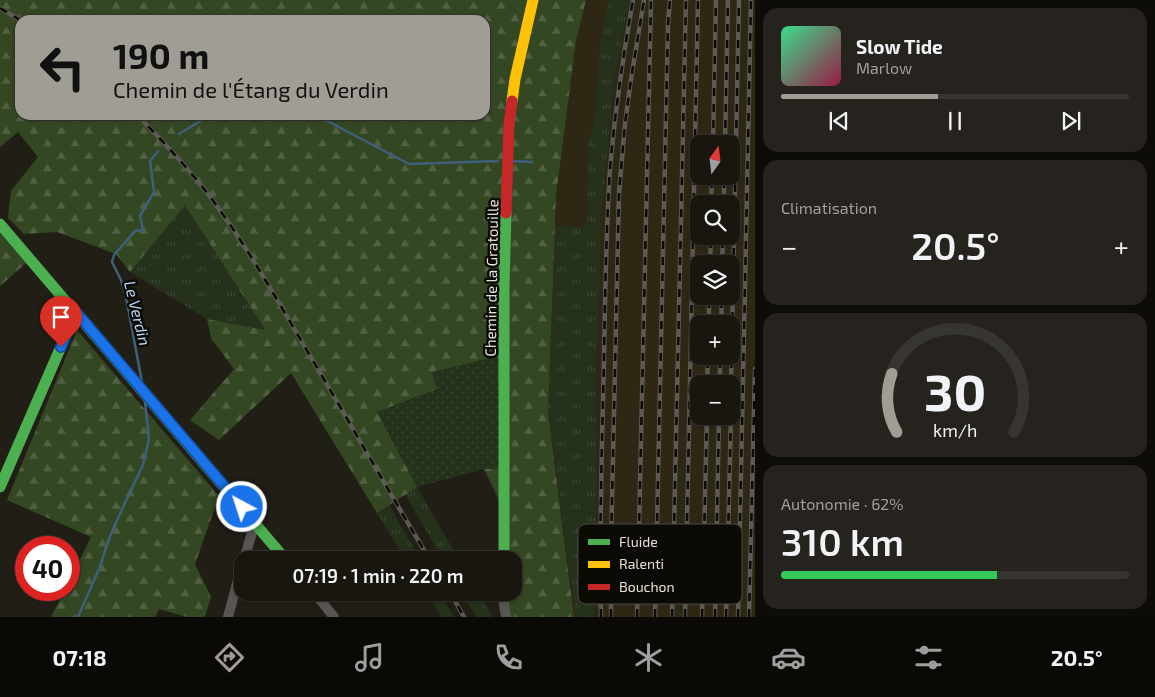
<!DOCTYPE html>
<html lang="fr">
<meta charset="utf-8">
<style>
:root{--surface:#191610;--page:#26231e;--text:#f1f3f6;--muted:#9f9f9f;--line:#373530;--accent:#a09d95}
body{margin:0;font-family:"Exo 2",sans-serif;background:var(--page);color:var(--text);height:100vh;display:flex;flex-direction:column;font-size:19px;white-space:nowrap}
*{box-sizing:border-box;margin:0}
p{font-size:16px;color:var(--muted)}
.icon{flex:none;width:28px;height:28px;fill:none;stroke:currentColor;stroke-width:2;stroke-linecap:round;stroke-linejoin:round}
.map{position:relative;flex:1;overflow:hidden}
.details{display:flex;flex-direction:column;gap:8px;padding:8px;background:#0e0c09;width:400px}
.details>*{flex:none}
.guide{position:absolute;left:15px;top:15px;width:475px;height:105px;border-radius:15px;box-shadow:0 1px 4px #0004,0 0 0 1px var(--line);background:#a09d95;color:#111;overflow:hidden}
.needle{width:32px;rotate:14deg}
.tools{position:absolute;left:690px;top:135px;display:grid;gap:10px}
.tools a{display:grid;place-items:center;width:50px;height:50px;border-radius:10px;background:var(--surface);box-shadow:0 1px 4px #0004,0 0 0 1px var(--line);font-size:25px}
.speed{position:absolute;left:15px;top:536px;display:flex;gap:10px;font-size:25px;font-weight:700;text-align:center}
.speed>*{display:grid;place-content:center;width:65px;height:65px;border-radius:50%;background:var(--surface);box-shadow:0 1px 4px #0004,0 0 0 1px var(--line);line-height:1}
.speed .limit{border:8px solid #d22;background:#fff;color:#111}
.pin{position:absolute;display:grid;place-items:center;width:42px;height:42px;color:#fff;margin:-51px -21px;border-radius:50% 50% 50% 0;rotate:-45deg;box-shadow:0 0 5px #0007}
.pin .icon{rotate:45deg}
.me{position:absolute;width:55px;margin:-28px;rotate:320deg;stroke-linejoin:round;filter:drop-shadow(0 0 4px #0008)}
.turn{display:flex;align-items:center;gap:18px;height:105px;padding:0 15px;font-size:22px}
.turn .icon{width:65px;height:65px;stroke-width:2.5}
.turn b{display:block;font-size:35px;line-height:42px}
.big{font-size:38px;font-weight:600;line-height:1.1}
.details .widget{flex:1;display:flex;flex-direction:column;justify-content:center;gap:8px;min-width:0;padding:0 18px;border-radius:15px;background:var(--page)}
.details .dial{align-items:center;gap:0}
.dial svg{height:130px;overflow:visible;fill:none;stroke:var(--line);stroke-width:7;stroke-linecap:round;text-anchor:middle}
.dial text{fill:var(--text);stroke:none}
.song{display:flex;align-items:center;gap:15px}
.cover{width:60px;height:60px;border-radius:8px;background:linear-gradient(135deg,hsl(150 70% 55%),hsl(340 70% 35%))}
.played{height:5px;border-radius:2px;background:linear-gradient(90deg,var(--accent) 45%,var(--line) 45%)}
.keys{display:flex;justify-content:space-around;direction:ltr}
.heat{display:flex;justify-content:space-between;align-items:center;font-size:28px;direction:ltr}
.charge{height:8px;border-radius:4px;background:linear-gradient(90deg,#34c759 62%,var(--line) 0)}
.trip{position:absolute;left:234px;top:551px;width:288px;height:50px;border-radius:15px;background:var(--surface);box-shadow:0 1px 4px #0004,0 0 0 1px var(--line);font-weight:600;line-height:50px;text-align:center}
.menu{display:flex;height:80px;justify-content:space-around;align-items:center;background:#0a0906;color:var(--muted)}
.menu .icon{width:35px;height:35px}
.menu .active{color:var(--accent)}
.menu b{font-size:22px;color:var(--text)}
main{display:flex;flex:1;min-height:0}
.map>svg:first-child{display:block}
.built{fill:#2e2714;fill-rule:evenodd}
.grass{fill:url(#grass-tufts)}
.forest{fill:url(#forest-firs);fill-rule:evenodd}
.park{fill:url(#park-dots)}
.lines{fill:none;stroke-linecap:round;stroke-linejoin:round}
.stream{stroke:#3e607e;stroke-width:2.5}
.street{stroke:#585552;stroke-width:10}
.fast{stroke:#4caf50;stroke-width:11}
.slow{stroke:#ffc107;stroke-width:11}
.jam{stroke:#c62828;stroke-width:11}
.rail-casing{stroke:#5d5a56;stroke-width:4.5}
.rail{stroke:#0c0a05;stroke-width:2.5;stroke-dasharray:8;stroke-linecap:butt}
.route-casing{stroke:#114b97;stroke-width:12}
.route{stroke:#1a73e8;stroke-width:9}
.labels{text-anchor:middle;dominant-baseline:central;stroke-width:5;stroke-linejoin:round;paint-order:stroke}
.street-label{font-size:15px;fill:#e5e1d9;stroke:#0c0a05}
.water-label{font-size:16px;font-style:italic;fill:#b8dbfc;stroke:#0c0a05}
.key{fill:#0c0a05;stroke:#4d4a45;stroke-width:1}
.key-label{font-size:14px;fill:#e5e1d9}
</style>
<main>
<div class="map">
<svg width="755" height="617" viewBox="0 0 755 617">
<defs>
<pattern id="grass-tufts" width="24" height="20" patternUnits="userSpaceOnUse" patternTransform="scale(1.25)"><rect width="24" height="20" fill="#25311b"/><path d="M3 7l-1-3M5 7V3M7 7l1-3M15 17l-1-3M17 17v-4M19 17l1-3" fill="none" stroke="#3a4531"/></pattern>
<pattern id="forest-firs" width="22" height="20" patternUnits="userSpaceOnUse" patternTransform="scale(1.25)"><rect width="22" height="20" fill="#344723"/><path d="M5 1l3.5 6h-7zM16 11l3.5 6h-7z" fill="#516142"/></pattern>
<pattern id="park-dots" width="8" height="8" patternUnits="userSpaceOnUse" patternTransform="scale(1.25)"><rect width="8" height="8" fill="#25311b"/><path d="M2 2h.1M6 6h.1" fill="none" stroke="#3a4531" stroke-width="1.8" stroke-linecap="round"/></pattern>
</defs>
<rect width="100%" height="100%" fill="#211e16"/>
<path class="built" d="M 586,0 L 755,0 L 755,617 L 574,617 L 548,413 L 556,196 L 576,41 ZM 699,144 L 731,144 L 731,176 L 699,176 ZM 699,204 L 731,204 L 731,236 L 699,236 ZM 699,264 L 731,264 L 731,296 L 699,296 ZM 699,324 L 731,324 L 731,356 L 699,356 ZM 699,384 L 731,384 L 731,416 L 699,416 Z"/>
<path class="grass" d="M 608,0 L 630,0 L 615,75 L 601,213 L 596,385 L 597,463 L 594,617 L 576,617 L 548,413 L 555,226 L 583,227 L 587,217 L 588,143 L 595,119 L 599,53 Z
M 185,204 L 265,331 L 207,319 L 130,272 Z
M 417,487 L 459,560 L 443,560 L 405,494 Z
M 389,505 L 421,560 L 406,560 L 377,513 Z
M 427,593 L 440,593 L 454,617 L 442,617 Z
M 462,593 L 478,593 L 493,617 L 476,617 Z"/>
<path class="forest" d="M 0,0 L 586,0 L 576,41 L 556,196 L 548,413 L 574,617 L 501,617 L 501,593 L 512,592 L 512,560 L 500,560 L 500,502 L 484,469 L 500,468 L 432,372 L 438,389 L 378,412 L 417,487 L 377,513 L 291,373 L 219,440 L 190,420 L 234,369 L 211,338 L 207,319 L 265,330 L 185,205 L 130,272 L 116,254 L 57,232 L 24,234 L 8,218 L 11,191 L 38,157 L 18,132 L 0,147 ZM 20,20 L 485,20 L 485,115 L 20,115 Z
M 0,233 L 26,263 L 0,286 Z
M 77,330 L 219,496 L 195,564 L 211,597 L 205,617 L 187,617 L 159,609 L 155,617 L 51,617 L 65,590 L 69,590 L 69,582 L 91,537 L 7,500 Z"/>
<path class="park" d="M 498,356 L 500,468 L 484,469 L 417,487 L 377,412 L 437,389 L 432,372 Z"/>
<g class="lines">
<path class="stream" d="M 316,115 L 409,164 L 498,161
M 179,134 L 210,115
M 513,161 L 532,162
M 142,382 L 126,297 L 121,280 L 112,262 L 114,255 L 135,231 L 143,230 L 140,216 L 154,192 L 150,161 L 158,151
M 78,617 L 99,569 L 110,536 L 124,505 L 143,465 L 149,439 L 145,402"/>
<path class="street" d="M 244,560 L 255,522
M 314,592 L 334,617
M 504,592 L 504,605 L 506,617
M 228,617 L 242,565"/>
<path class="fast" d="M 0,224 L 286,560
M 0,487 L 76,312
M 504,560 L 504,287 L 506,213"/>
<path class="slow" d="M 512,101 L 515,79 L 533,0"/>
<path class="jam" d="M 506,213 L 509,124 L 512,101"/>
<g class="rail-casing">
<path id="rail" d="M 0,8 L 20,20
M 137,115 C 162,140 186,166 208,194 C 246,244 277,300 309,354 C 350,423 389,492 430,560
M 713,144 L 716,0
M 725,144 L 728,0
M 711,204 L 712,176
M 724,204 L 724,176
M 710,264 L 711,236
M 722,264 L 723,236
M 709,324 L 709,296
M 721,324 L 722,296
M 707,384 L 708,356
M 720,384 L 720,356
M 731,384 L 739,0
M 450,592 L 464,617
M 601,617 C 599,532 602,446 604,360 C 605,296 606,232 610,168 C 615,112 623,56 633,0
M 611,617 L 611,545 L 619,193 L 625,124 L 631,79 L 644,0
M 637,617 L 651,0
M 655,617 L 668,24 L 670,0
M 672,617 L 686,0
M 685,617 L 698,0
M 702,617 L 707,416
M 715,617 L 719,416
M 726,617 L 731,416
M 738,617 L 751,0
M 749,617 L 755,369"/>
</g>
<use href="#rail" class="rail"/>
</g>
<g class="lines">
<g class="route-casing">
<path id="route" d="M 61,347 L 76,312 L 242,507"/>
</g>
<use href="#route" class="route"/>
</g>
<g class="labels">
<g class="street-label">
<text transform="translate(491 278) rotate(-89)">Chemin de la Gratouille</text>
</g>
<g class="water-label">
<text transform="translate(138 313) rotate(76)">Le Verdin</text>
</g>
</g>
<rect x="578" y="524" width="164" height="80" rx="8" class="key"/>
<rect x="588" y="539" width="22" height="6" fill="#4caf50"/>
<rect x="588" y="561" width="22" height="7" fill="#ffc107"/>
<rect x="588" y="584" width="22" height="6" fill="#c62828"/>
<g class="key-label">
<text x="619" y="547">Fluide</text>
<text x="619" y="569">Ralenti</text>
<text x="619" y="592">Bouchon</text>
</g>
</svg>
<div class="tools">
<a><svg class="needle" viewBox="-14 -14 28 28"><path d="M0-13l5 13h-10z" fill="#e53935"/><path d="M0 13l5-13h-10z" fill="#9f9f9f"/></svg></a>
<a><svg class="icon" aria-label="search" viewBox="0 0 24 24"><circle cx="10" cy="10" r="6"/><path d="M15 15l6 6"/></svg></a>
<a><svg class="icon" aria-label="layers" viewBox="0 0 24 24"><path d="M12 4l9 5-9 5-9-5zM3 14l9 5 9-5"/></svg></a>
<a>+</a>
<a>−</a>
</div>
<div class="speed"><div class="limit">40</div></div>
<div class="pin" style="left:61px;top:347px;background:#d93025"><svg class="icon" aria-label="arrive" viewBox="0 0 24 24"><path d="M6 21V4h12l-3 4 3 4H6"/></svg></div>
<svg class="me" style="left:242px;top:507px" viewBox="-20 -20 40 40"><circle r="17" fill="#1a73e8" stroke="#fff" stroke-width="3"/><path d="M0-11L8 9 0 5-8 9z" fill="#fff"/></svg>
<div class="trip">07:19 · 1 min · 220 m</div>
<div class="guide">
<div class="turn"><svg class="icon" aria-label="left" viewBox="0 0 24 24"><path d="M17 20v-9H6M10 6l-5 5 5 5"/></svg><div><b>190 m</b>Chemin de l'Étang du Verdin</div></div>
</div>
</div>
<section class="details">
<div class="widget">
<div class="song"><i class="cover"></i><div><b>Slow Tide</b><p>Marlow</p></div></div>
<div class="played"></div>
<div class="keys"><svg class="icon" aria-label="previous" viewBox="0 0 24 24"><path d="M18 5L8 12l10 7zM5 5v14"/></svg><svg class="icon" aria-label="pause" viewBox="0 0 24 24"><path d="M8 5v14M16 5v14"/></svg><svg class="icon" aria-label="next" viewBox="0 0 24 24"><path d="M6 5l10 7-10 7zM19 5v14"/></svg></div>
</div>
<div class="widget"><p>Climatisation</p>
<div class="heat"><a>−</a><b class="big">20.5°</b><a>+</a></div>
</div>
<div class="widget dial"><svg viewBox="0 0 100 80">
<path d="M14 69A42 42 0 1 1 86 69"/>
<path d="M14 69A42 42 0 0 1 11 33" stroke="#a09d95"/>
<text x="50" y="56" font-size="32" font-weight="700">30</text>
<text x="50" y="72" font-size="11">km/h</text>
</svg></div>
<div class="widget"><p>Autonomie · 62%</p><b class="big">310 km</b><div class="charge"></div></div>
</section>
</main>
<nav class="menu">
<b>07:18</b>
<svg class="icon active" aria-label="directions" viewBox="0 0 24 24"><path d="M12 3l9 9-9 9-9-9zM9 14v-3h6M13 9l2 2-2 2"/></svg>
<svg class="icon" aria-label="music" viewBox="0 0 24 24"><path d="M9 18V5l10-2v13"/><circle cx="6" cy="18" r="3"/><circle cx="16" cy="16" r="3"/></svg>
<svg class="icon" aria-label="phone" viewBox="0 0 24 24"><path d="M5 4h4l2 5-3 2q2 4 5 5l2-3 5 2v4C11 20 4 13 5 4z"/></svg>
<svg class="icon" aria-label="climate" viewBox="0 0 24 24"><path d="M12 3v18M4 7l16 10M4 17L20 7"/></svg>
<svg class="icon" aria-label="car" viewBox="0 0 24 24"><path d="M5 17H2v-5l4-1 3-4h7l3 4 3 1v5h-3M9 17h6M6 11h13"/><circle cx="7" cy="17" r="2"/><circle cx="17" cy="17" r="2"/></svg>
<svg class="icon" aria-label="filters" viewBox="0 0 24 24"><path d="M4 7h16M4 17h16"/><circle cx="9" cy="7" r="2"/><circle cx="15" cy="17" r="2"/></svg>
<b>20.5°</b>
</nav>
